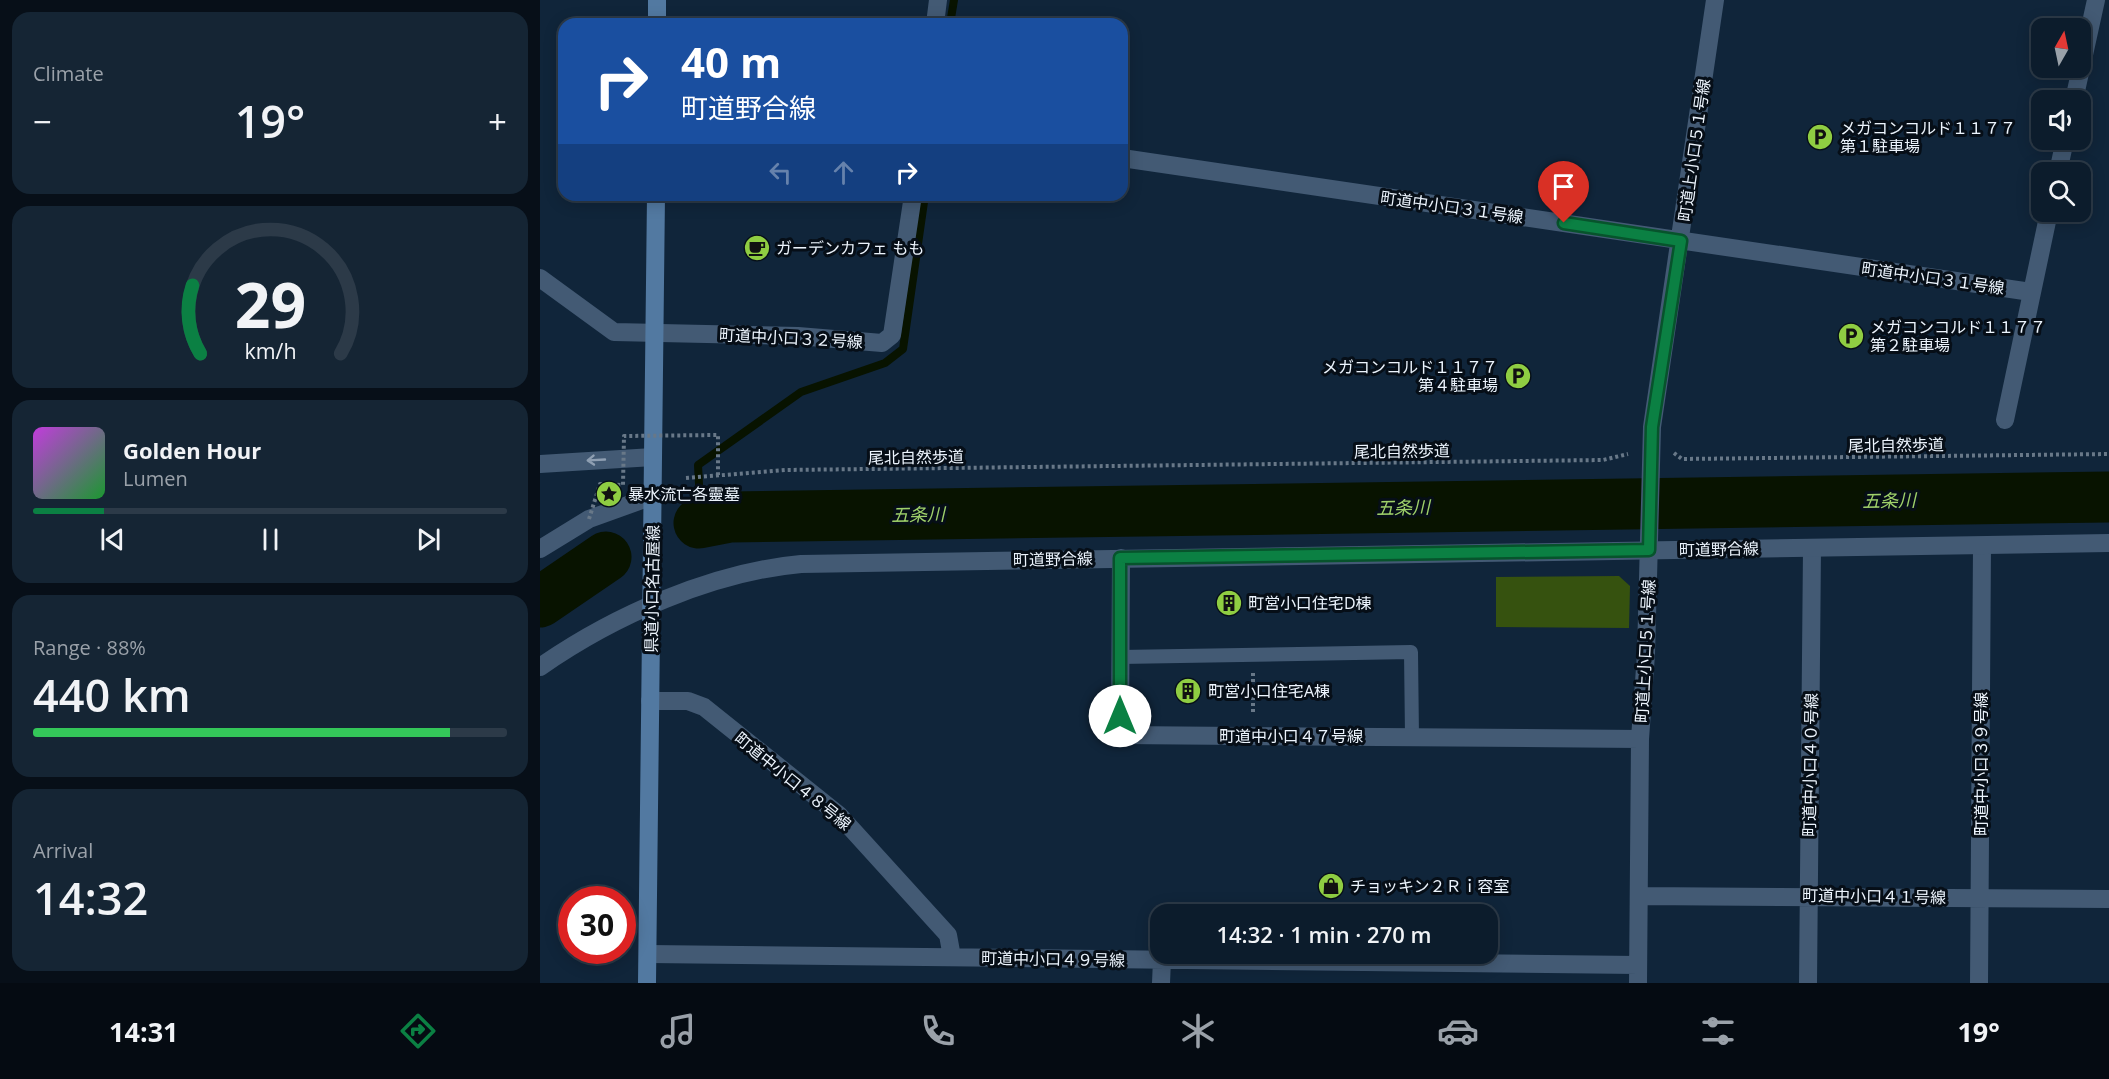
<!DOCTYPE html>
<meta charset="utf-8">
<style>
:root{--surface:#0c1c2c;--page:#152534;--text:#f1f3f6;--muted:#9aa1a9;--line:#2c3a48;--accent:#0b8043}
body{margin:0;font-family:"Open Sans","Noto Sans JP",sans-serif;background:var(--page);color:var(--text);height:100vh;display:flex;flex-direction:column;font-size:22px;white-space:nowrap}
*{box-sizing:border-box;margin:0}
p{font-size:20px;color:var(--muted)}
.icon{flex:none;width:33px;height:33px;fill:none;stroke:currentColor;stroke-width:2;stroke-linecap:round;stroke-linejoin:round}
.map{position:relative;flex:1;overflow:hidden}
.drawer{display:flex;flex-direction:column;gap:12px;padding:12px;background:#070f18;width:540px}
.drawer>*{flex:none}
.hud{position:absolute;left:18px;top:18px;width:570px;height:183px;border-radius:18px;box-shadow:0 3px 15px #0003,0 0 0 2px var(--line);background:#1a4fa0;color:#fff;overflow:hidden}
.needle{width:39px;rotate:9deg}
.fabs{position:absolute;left:1491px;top:18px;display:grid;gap:12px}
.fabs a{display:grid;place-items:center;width:60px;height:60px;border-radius:12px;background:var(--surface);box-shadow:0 3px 15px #0003,0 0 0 2px var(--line);font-size:30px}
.speed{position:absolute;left:18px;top:886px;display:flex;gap:12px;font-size:30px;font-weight:700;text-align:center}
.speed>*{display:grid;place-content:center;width:78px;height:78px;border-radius:50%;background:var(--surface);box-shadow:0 3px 15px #0003,0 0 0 2px var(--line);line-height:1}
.speed .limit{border:9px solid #d22;background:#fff;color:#111}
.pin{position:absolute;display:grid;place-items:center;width:51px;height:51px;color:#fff;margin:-62px -26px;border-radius:50% 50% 50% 0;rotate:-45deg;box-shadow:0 0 6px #0007}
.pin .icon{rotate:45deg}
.me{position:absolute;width:66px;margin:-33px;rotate:0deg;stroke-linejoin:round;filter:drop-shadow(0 0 4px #0008)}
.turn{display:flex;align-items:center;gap:21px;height:126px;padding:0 24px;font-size:27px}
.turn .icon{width:78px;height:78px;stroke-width:2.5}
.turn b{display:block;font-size:42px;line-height:51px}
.lanes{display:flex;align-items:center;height:57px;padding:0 24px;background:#0003;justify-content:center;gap:30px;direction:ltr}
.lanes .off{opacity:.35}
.big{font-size:45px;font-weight:600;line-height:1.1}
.drawer .widget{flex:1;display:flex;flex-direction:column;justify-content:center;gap:9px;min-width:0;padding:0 21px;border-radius:18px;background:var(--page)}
.drawer .dial{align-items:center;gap:0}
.dial svg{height:156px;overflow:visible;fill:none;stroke:var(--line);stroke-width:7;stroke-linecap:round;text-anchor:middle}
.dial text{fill:var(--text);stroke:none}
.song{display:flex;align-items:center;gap:18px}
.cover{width:72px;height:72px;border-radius:9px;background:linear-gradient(135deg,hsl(290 70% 55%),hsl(130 70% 35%))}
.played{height:6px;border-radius:3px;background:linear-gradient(90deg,var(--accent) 15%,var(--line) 15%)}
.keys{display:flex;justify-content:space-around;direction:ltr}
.heat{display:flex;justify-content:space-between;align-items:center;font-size:33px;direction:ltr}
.charge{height:9px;border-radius:4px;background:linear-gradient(90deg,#34c759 88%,var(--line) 0)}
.trip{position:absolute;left:610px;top:904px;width:348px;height:60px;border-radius:18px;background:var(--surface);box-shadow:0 3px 15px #0003,0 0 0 2px var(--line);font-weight:600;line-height:60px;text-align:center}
.tab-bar{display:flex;height:96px;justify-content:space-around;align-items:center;background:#050b12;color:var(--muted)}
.tab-bar .icon{width:42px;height:42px}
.tab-bar .on{color:var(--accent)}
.tab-bar b{font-size:27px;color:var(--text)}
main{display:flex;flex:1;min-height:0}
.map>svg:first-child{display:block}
.green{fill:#36520f}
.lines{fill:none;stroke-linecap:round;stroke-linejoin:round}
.stream{stroke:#081300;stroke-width:8}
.river{stroke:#081300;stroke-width:51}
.path{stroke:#687888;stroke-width:4;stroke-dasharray:3 3;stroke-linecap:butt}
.service{stroke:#435a74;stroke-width:14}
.minor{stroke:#435a74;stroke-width:18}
.tertiary{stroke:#435a74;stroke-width:18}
.secondary{stroke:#5279a1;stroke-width:18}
.path-bridge{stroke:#687888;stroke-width:4;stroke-dasharray:3 3;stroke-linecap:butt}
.oneway{stroke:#8f9fb2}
.route-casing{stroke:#07532c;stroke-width:15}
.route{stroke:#0b8043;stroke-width:10}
.labels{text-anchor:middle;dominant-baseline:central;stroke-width:6;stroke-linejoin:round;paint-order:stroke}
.poi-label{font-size:16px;fill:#ecf4fd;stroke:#060e17;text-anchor:start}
.street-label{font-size:16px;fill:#ecf4fd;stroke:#060e17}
.water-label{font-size:18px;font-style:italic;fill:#9fd16a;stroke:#060e17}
</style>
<main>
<section class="drawer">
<div class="widget"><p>Climate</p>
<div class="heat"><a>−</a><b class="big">19°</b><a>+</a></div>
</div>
<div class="widget dial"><svg viewBox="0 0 100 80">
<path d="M14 69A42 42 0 1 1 86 69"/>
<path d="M14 69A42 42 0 0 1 10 34" stroke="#0b8043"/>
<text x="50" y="56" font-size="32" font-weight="700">29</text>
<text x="50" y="72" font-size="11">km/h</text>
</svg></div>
<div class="widget">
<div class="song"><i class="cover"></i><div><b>Golden Hour</b><p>Lumen</p></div></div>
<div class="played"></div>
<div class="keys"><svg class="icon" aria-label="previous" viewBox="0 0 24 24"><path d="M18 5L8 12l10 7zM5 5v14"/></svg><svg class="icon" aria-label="pause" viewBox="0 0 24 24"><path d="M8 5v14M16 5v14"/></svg><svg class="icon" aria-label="next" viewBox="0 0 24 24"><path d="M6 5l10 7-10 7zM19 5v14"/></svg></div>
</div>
<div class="widget"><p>Range · 88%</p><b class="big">440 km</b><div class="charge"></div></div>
<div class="widget"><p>Arrival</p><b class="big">14:32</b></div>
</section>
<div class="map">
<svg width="1569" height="983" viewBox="0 0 1569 983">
<rect width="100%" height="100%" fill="#10253a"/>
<path class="green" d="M 1079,576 L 1090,586 L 1089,628 L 956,627 L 956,577 Z"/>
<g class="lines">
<path class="stream" d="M 410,24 L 414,0
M 161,523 L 158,465 L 261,392 L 345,363 L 363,349 L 385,195"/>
<path class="river" d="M 159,523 L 190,517 L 1569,497
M 0,602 L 66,557"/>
<path class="path" d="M 1134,453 L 1142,459 L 1569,454
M 146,478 L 246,470 L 1063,460 L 1088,454
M 713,673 L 713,714"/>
<path class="service" d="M 580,657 L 871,652 L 872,737"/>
<path class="minor" d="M 395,24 L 398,0
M 1534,100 L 1556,0
M 582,158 L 1491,292
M 1518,172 L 1525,140
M 0,278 L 74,332 L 258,336 L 342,343 L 352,335 L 373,195
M 1465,420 L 1509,212
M 0,464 L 113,457
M 0,549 L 49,519 L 113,496
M 581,558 L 580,735 L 1100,739
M 110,701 L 148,701 L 164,707 L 299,815 L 408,935 L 412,957
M 1099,896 L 1569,899
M 108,954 L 1098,965
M 621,983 L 622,960
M 1098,983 L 1100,739 L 1106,654 L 1112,427 L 1175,0
M 1268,983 L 1272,548
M 1439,983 L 1442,546"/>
<path class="tertiary" d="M 0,667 C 73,616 172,572 261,564 L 1569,543"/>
<path class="secondary" d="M 117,0 L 117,24
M 107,983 L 116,195"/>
<path class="path-bridge" d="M 49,519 L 60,484 L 83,485 L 84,436 L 178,435 L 178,475"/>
</g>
<defs><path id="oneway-shaft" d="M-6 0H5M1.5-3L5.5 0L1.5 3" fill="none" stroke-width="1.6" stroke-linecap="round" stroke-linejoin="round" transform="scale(1.5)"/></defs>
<use class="oneway" href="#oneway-shaft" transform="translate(56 460) rotate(177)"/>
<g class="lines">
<g class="route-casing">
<path id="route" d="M 580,716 L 580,558 L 1109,550 L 1112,427 L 1141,241 L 1024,223"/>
</g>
<use href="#route" class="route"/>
</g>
<defs>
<g id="parking-disc" transform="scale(1.35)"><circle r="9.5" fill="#8fcd42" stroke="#060e17"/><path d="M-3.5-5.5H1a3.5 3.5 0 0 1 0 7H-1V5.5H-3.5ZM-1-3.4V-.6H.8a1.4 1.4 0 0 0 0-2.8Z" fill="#111"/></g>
<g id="cafe-disc" transform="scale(1.35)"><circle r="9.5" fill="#8fcd42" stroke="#060e17"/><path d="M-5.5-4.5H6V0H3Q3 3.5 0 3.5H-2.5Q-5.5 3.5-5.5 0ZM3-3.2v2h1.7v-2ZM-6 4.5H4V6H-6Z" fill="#111"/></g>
<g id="sight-disc" transform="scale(1.35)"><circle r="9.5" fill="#8fcd42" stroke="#060e17"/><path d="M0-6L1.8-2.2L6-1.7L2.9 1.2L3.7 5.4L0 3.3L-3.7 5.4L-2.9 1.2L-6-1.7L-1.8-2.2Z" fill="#111"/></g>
<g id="building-disc" transform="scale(1.35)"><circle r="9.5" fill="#8fcd42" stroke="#060e17"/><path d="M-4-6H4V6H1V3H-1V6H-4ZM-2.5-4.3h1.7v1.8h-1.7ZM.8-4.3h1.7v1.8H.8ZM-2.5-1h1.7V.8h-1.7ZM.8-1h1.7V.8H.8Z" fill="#111"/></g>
<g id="shop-disc" transform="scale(1.35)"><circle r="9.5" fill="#8fcd42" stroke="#060e17"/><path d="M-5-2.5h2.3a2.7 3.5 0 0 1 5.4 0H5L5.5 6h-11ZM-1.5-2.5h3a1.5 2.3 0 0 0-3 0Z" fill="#111"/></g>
</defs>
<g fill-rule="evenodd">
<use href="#parking-disc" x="1280" y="137"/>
<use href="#cafe-disc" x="217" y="248"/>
<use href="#parking-disc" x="1311" y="336"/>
<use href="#parking-disc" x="978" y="376"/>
<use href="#sight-disc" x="69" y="494"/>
<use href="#building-disc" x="689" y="603"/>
<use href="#building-disc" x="648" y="691"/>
<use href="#shop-disc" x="791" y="886"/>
</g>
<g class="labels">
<g class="poi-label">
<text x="1300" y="128">メガコンコルド１１７７<tspan x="1300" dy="18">第１駐車場</tspan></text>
<text x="236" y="248">ガーデンカフェ もも</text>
<text x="1330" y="327">メガコンコルド１１７７<tspan x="1330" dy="18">第２駐車場</tspan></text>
<text x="958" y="367" text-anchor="end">メガコンコルド１１７７<tspan x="958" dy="18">第４駐車場</tspan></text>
<text x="88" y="494">暴水流亡各靈墓</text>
<text x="708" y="603">町営小口住宅D棟</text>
<text x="668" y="691">町営小口住宅A棟</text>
<text x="810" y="886">チョッキン２Ｒｉ容室</text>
</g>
<g class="street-label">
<text transform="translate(1154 150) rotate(-82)">町道上小口５１号線</text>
<text transform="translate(912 207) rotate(8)">町道中小口３１号線</text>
<text transform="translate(1393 278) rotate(8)">町道中小口３１号線</text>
<text transform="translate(251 338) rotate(3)">町道中小口３２号線</text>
<text transform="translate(1356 445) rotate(-1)">尾北自然歩道</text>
<text transform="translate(862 451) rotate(-1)">尾北自然歩道</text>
<text transform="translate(376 457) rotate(-1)">尾北自然歩道</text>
<text transform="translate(1179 549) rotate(-1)">町道野合線</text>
<text transform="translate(513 559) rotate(-1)">町道野合線</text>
<text transform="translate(112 589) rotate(-89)">県道小口名古屋線</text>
<text transform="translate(1105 651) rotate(-87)">町道上小口５１号線</text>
<text x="751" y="736">町道中小口４７号線</text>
<text transform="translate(1441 764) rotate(-90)">町道中小口３９号線</text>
<text transform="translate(1270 765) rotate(-89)">町道中小口４０号線</text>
<text transform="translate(253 781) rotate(39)">町道中小口４８号線</text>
<text transform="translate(1334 896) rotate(1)">町道中小口４１号線</text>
<text transform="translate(513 959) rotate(1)">町道中小口４９号線</text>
</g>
<g class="water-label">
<text transform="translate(1349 500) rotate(-1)">五条川</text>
<text transform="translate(863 507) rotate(-1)">五条川</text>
<text transform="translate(378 514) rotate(-1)">五条川</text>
</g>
</g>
</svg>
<div class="fabs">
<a><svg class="needle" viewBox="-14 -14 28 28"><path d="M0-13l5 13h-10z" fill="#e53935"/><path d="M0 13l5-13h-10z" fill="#9aa1a9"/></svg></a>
<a><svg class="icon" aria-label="sound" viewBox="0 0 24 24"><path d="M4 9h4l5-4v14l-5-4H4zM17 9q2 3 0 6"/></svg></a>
<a><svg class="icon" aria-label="search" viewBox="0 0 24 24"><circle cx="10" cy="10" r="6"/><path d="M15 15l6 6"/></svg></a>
</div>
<div class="speed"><div class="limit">30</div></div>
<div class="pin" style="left:1024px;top:223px;background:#d93025"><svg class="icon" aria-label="arrive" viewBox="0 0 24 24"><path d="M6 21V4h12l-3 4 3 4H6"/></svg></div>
<svg class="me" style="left:580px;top:716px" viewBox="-20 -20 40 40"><circle r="19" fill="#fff"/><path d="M0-13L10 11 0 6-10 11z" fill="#0b8043"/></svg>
<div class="trip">14:32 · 1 min · 270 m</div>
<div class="hud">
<div class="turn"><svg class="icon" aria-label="right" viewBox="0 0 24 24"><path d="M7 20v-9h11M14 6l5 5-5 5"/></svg><div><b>40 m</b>町道野合線</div></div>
<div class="lanes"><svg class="icon off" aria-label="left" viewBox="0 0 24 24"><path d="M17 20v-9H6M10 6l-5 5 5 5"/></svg><svg class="icon off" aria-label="ahead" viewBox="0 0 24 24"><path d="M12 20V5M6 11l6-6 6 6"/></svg><svg class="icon" aria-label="right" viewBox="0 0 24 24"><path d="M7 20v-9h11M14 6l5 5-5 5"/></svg></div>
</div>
</div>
</main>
<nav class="tab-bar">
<b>14:31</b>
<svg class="icon on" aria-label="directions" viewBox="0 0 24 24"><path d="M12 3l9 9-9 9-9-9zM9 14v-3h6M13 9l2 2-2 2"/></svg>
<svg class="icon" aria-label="music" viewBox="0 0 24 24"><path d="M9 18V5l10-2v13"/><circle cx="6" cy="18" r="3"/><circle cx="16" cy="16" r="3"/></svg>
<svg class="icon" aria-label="phone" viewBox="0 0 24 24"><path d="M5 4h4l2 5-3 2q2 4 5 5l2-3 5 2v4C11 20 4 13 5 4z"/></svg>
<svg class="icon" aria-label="climate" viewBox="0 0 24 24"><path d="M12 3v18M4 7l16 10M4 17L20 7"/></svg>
<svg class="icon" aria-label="car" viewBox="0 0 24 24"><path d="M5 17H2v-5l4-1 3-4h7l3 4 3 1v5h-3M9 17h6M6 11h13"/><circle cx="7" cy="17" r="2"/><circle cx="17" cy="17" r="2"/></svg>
<svg class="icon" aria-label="filters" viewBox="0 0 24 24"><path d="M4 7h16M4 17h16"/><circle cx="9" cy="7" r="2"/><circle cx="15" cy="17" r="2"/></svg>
<b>19°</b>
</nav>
